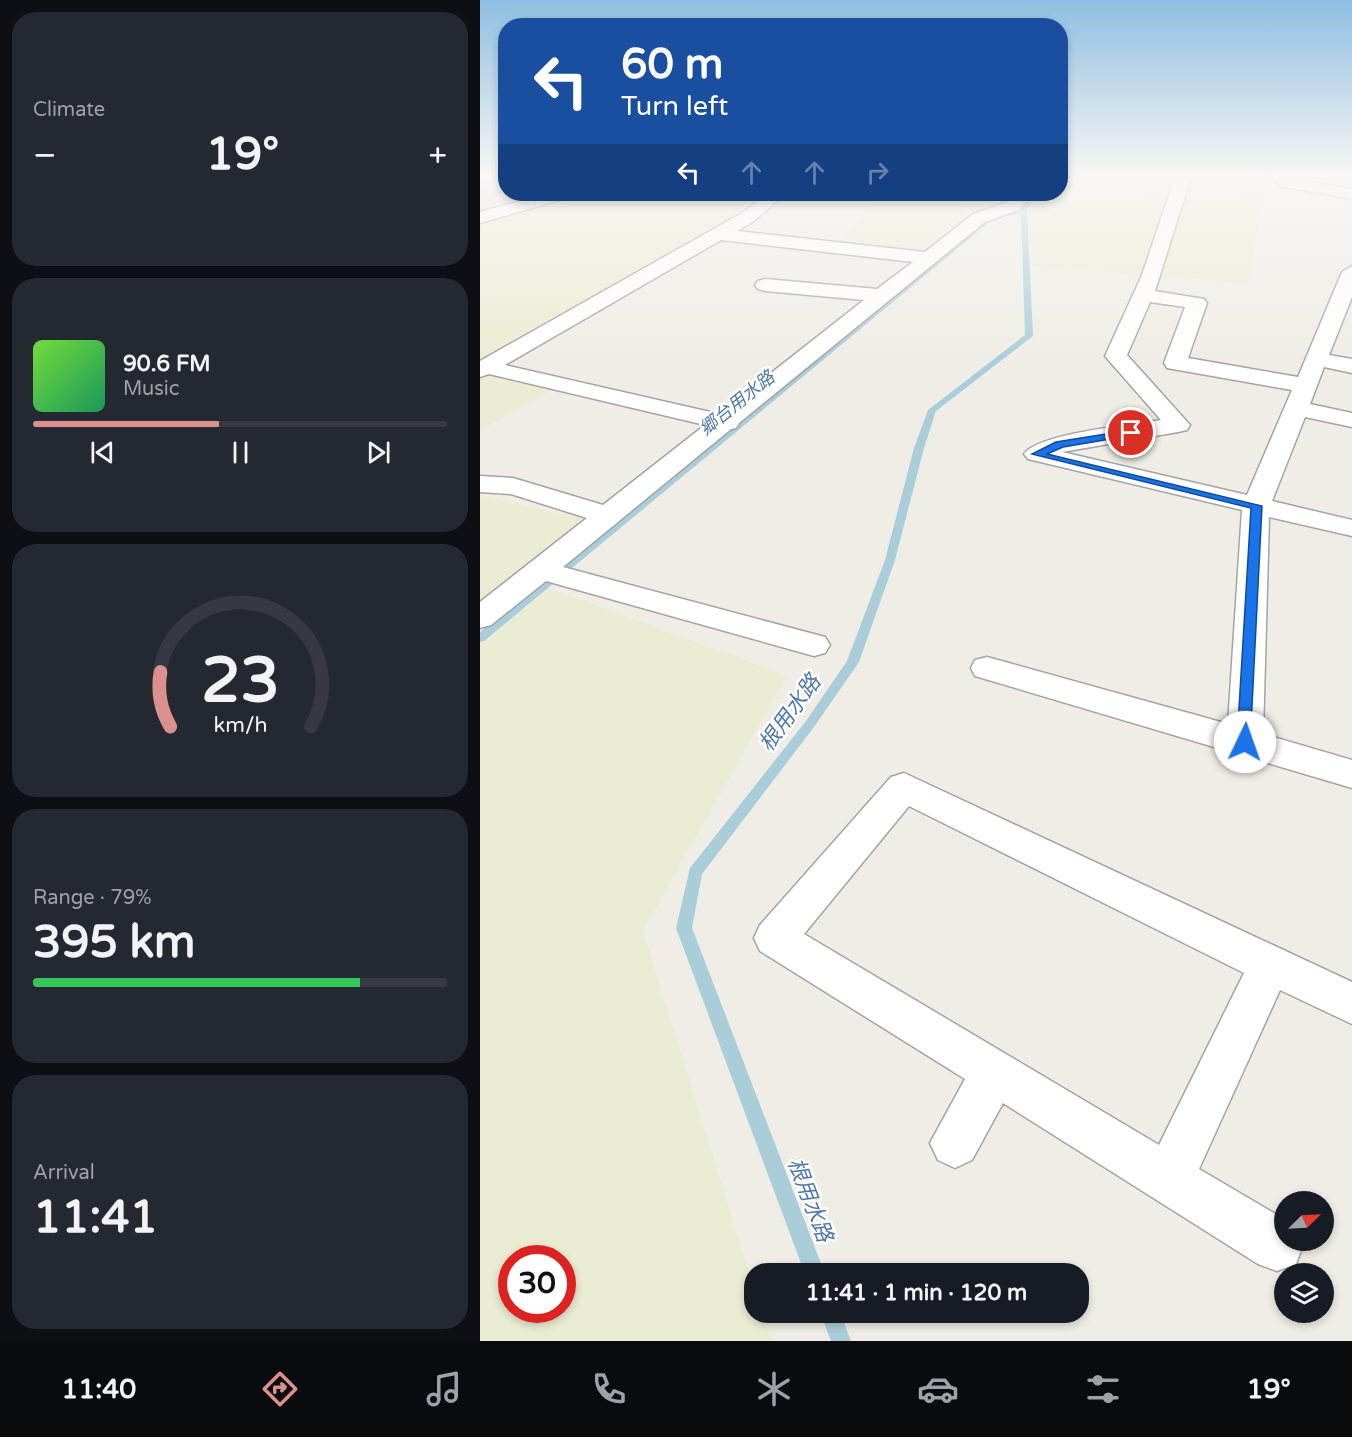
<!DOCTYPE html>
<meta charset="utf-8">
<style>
:root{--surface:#171b24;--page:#242831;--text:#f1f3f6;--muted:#9ea1a6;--line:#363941;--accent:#dc908d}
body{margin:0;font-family:"Varela Round","Noto Sans JP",sans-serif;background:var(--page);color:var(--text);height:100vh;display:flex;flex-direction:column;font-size:22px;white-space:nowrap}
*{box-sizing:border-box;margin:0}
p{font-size:20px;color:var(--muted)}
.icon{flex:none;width:33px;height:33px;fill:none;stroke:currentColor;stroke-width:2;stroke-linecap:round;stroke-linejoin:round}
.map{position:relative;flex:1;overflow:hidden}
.details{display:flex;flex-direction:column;gap:12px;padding:12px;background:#0d0f14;width:480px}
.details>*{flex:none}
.banner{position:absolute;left:18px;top:18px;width:570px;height:183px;border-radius:24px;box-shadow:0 3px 9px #0003;background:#1a4fa0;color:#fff;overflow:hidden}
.needle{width:39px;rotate:66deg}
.buttons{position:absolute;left:794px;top:1191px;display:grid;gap:12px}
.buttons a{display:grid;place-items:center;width:60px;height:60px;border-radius:50%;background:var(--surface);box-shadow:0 3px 9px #0003;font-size:30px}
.speed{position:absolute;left:18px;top:1245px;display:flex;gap:12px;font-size:30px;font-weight:700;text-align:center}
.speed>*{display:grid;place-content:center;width:78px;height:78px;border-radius:50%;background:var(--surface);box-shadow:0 3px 9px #0003;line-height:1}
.speed .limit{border:9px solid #d22;background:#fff;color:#111}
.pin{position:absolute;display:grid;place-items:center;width:51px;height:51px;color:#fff;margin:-26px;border:3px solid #fff;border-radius:50%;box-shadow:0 2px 6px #0007}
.me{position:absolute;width:66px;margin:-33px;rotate:3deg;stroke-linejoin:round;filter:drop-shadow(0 0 4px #0008)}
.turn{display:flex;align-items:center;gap:21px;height:126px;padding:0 24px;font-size:27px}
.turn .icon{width:78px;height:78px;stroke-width:2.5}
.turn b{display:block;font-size:42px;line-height:51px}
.lanes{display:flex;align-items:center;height:57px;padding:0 24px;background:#0003;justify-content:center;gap:30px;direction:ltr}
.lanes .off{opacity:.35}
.big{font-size:45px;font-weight:700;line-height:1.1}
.details .card{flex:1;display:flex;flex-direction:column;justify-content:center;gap:9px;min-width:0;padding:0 21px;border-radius:24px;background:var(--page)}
.details .dial{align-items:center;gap:0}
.dial svg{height:156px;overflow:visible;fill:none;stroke:var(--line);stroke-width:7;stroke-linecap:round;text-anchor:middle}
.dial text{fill:var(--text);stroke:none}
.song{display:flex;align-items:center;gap:18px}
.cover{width:72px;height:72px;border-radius:9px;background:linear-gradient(135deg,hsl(100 70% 55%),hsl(150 70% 35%))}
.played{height:6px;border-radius:3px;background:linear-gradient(90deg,var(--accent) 45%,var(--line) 45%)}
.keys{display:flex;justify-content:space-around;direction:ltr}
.heat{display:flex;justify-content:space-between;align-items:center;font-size:33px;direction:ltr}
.charge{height:9px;border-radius:4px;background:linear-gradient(90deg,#34c759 79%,var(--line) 0)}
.trip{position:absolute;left:264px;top:1263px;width:345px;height:60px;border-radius:24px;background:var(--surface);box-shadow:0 3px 9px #0003;font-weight:700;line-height:60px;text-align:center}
.tab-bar{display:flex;height:96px;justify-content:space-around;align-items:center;background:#090b0e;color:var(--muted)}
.tab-bar .icon{width:42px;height:42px}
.tab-bar .active{color:var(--accent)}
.tab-bar b{font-size:27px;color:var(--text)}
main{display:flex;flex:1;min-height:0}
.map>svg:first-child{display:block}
.industrial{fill:#e8d9e4}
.farmland{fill:#eaedd3;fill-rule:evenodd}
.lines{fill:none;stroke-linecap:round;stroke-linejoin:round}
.stream{fill:#aacdda;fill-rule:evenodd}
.minor-casing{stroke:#a4a4a4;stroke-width:3}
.minor{fill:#fff;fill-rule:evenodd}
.route{fill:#1a73e8;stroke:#114b97;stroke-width:1.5}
.labels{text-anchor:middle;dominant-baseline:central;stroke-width:5;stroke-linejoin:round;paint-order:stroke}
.far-water-label{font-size:18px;font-style:italic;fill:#5178aa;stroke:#fff}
.water-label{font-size:22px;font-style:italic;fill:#5178aa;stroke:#fff}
</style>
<main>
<section class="details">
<div class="card"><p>Climate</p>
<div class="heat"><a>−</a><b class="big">19°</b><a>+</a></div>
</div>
<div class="card">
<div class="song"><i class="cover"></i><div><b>90.6 FM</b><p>Music</p></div></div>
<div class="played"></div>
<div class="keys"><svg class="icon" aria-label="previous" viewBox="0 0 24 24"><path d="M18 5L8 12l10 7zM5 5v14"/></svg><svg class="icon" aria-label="pause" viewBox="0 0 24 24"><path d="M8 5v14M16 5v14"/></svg><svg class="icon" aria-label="next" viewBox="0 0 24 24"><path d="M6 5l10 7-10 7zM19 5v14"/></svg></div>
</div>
<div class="card dial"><svg viewBox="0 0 100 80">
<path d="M14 69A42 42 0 1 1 86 69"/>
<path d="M14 69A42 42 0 0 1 9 41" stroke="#dc908d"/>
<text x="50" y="56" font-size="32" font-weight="700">23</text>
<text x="50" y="72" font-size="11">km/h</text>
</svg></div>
<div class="card"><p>Range · 79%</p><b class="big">395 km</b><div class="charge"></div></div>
<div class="card"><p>Arrival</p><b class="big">11:41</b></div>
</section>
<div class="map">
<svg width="872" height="1341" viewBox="0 0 872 1341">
<rect width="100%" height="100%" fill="#f0ede6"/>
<path class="industrial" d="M 0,177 L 25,177 L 26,194 L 60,194 L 0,211 Z"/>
<path class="farmland" d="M 581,184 L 689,195 L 694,187 L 784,195 L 768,283 L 553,266 L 547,210 L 559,194 L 580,194 Z
M 95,194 L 304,194 L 0,359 L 0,223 Z
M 384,194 L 481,194 L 486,214 L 437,254 L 353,246 L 400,197 Z
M 12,369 L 73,389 L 0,431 L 0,375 Z
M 0,496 L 109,520 L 0,607 Z
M 66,587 L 307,676 L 163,931 L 274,1288 L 274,1312 L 282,1313 L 291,1341 L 0,1341 L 0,642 ZM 32,1258 L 82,1258 L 82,1310 L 32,1310 Z"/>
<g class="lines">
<path class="stream" d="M 553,194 L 559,194 L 547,210 L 553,336 L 456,411 L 444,448 L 415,560 L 379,662 L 334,727 L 222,874 L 212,928 L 345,1274 L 325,1274 L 196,928 L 210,868 L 326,721 L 367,661 L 405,560 L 434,448 L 448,410 L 545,335 L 541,213 L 512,220 L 4,641 L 0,642 L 0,632 L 508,218 L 542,209 Z
M 340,1312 L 360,1312 L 371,1341 L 351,1341 Z"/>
<g class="minor-casing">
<path id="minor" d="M 695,177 L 711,177 L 675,291 L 724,299 L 727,303 L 708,358 L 818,377 L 862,272 L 872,266 L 872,297 L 849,355 L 872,359 L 872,373 L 844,367 L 830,404 L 872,413 L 872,427 L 825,417 L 792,501 L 872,520 L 872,536 L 789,517 L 783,734 L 872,760 L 872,788 L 495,676 L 491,668 L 495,660 L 507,657 L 748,724 L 762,510 L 548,459 L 544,454 C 559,433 653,425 681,420 L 625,356 L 662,275 ZM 670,302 L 705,307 L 684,363 L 687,368 L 812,390 L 767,495 L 582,452 L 698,432 L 707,430 L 710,425 L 647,355 Z
M 805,178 L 872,189 L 872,199 L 799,186 L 797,183 L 799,180 Z
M 65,194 L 89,194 L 87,198 L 0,223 L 0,212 Z
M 287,194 L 305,194 L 274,221 L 257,231 L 445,252 L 493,214 L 527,202 L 535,194 L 552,194 L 539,210 L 505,222 L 259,423 L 256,428 L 251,429 L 83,567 L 345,637 L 350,645 L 345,653 L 334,656 L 66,581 L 11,625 L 0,628 L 0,602 L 107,518 L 31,494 L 0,492 L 0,476 L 33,478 L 123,505 L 225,425 L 9,374 L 0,377 L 0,361 L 262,213 ZM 241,240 L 433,262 L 397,289 L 285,279 L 278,281 L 275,285 L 278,289 L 285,291 L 384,300 L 239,414 L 25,365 Z
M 424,773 L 872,982 L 872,1024 L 800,990 L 719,1169 L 804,1219 L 804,1240 L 821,1240 L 823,1245 L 816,1264 L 797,1271 L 778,1264 L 523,1103 L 492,1160 L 475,1168 L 458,1160 L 450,1143 L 485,1079 L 280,951 L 274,938 L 280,925 L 411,777 ZM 429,806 L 764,973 L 679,1145 L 324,934 Z"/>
</g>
<use href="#minor" class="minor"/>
</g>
<linearGradient id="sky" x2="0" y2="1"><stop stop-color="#8fbee2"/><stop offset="0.48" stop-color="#f8f7f4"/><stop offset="1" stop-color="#f8f7f4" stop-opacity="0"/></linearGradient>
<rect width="872" height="365" fill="url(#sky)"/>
<path class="route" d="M 651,430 L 654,431 L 654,435 L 583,447 L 567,454 L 782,506 L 770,746 L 760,746 L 757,742 L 771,508 L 552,454 L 576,442 Z"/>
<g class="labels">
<g class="far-water-label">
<text transform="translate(257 403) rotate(-39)">郷台用水路</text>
</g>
<g class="water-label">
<text transform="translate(310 713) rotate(-54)">根用水路</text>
<text transform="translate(330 1200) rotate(69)">根用水路</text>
</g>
</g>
</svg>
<div class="buttons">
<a><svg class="needle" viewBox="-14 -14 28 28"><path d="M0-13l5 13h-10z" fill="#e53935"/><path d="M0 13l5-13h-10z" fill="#9ea1a6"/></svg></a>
<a><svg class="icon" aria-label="layers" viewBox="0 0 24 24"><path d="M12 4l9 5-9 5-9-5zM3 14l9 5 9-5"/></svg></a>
</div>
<div class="speed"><div class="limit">30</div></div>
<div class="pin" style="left:651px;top:433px;background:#d93025"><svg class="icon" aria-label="arrive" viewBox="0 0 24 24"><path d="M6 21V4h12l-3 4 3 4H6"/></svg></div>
<svg class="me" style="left:765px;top:742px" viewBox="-20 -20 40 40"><circle r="19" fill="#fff"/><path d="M0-13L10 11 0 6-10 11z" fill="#1a73e8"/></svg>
<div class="trip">11:41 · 1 min · 120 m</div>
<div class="banner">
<div class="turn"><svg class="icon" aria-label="left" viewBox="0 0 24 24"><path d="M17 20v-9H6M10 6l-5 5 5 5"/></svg><div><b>60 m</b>Turn left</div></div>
<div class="lanes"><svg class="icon" aria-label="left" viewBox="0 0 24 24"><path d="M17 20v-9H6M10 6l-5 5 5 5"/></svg><svg class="icon off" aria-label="ahead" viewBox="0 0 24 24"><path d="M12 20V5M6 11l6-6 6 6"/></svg><svg class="icon off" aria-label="ahead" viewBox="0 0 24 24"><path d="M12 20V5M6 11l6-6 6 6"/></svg><svg class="icon off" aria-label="right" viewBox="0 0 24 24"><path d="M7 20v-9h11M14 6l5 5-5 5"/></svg></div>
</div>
</div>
</main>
<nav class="tab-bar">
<b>11:40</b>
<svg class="icon active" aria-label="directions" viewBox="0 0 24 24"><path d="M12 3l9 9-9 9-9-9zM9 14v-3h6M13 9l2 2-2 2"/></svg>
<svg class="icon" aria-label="music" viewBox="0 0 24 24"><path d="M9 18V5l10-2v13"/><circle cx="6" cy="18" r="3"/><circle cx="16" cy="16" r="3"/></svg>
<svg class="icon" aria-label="phone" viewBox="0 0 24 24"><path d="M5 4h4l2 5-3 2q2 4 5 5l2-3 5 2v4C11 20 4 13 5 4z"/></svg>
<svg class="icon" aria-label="climate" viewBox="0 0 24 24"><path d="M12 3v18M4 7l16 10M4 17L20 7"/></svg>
<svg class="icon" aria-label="car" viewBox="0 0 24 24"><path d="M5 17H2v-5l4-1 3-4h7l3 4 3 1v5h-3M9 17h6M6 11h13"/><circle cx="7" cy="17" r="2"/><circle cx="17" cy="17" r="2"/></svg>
<svg class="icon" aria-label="filters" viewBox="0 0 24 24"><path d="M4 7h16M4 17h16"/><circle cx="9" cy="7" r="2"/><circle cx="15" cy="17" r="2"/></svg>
<b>19°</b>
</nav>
